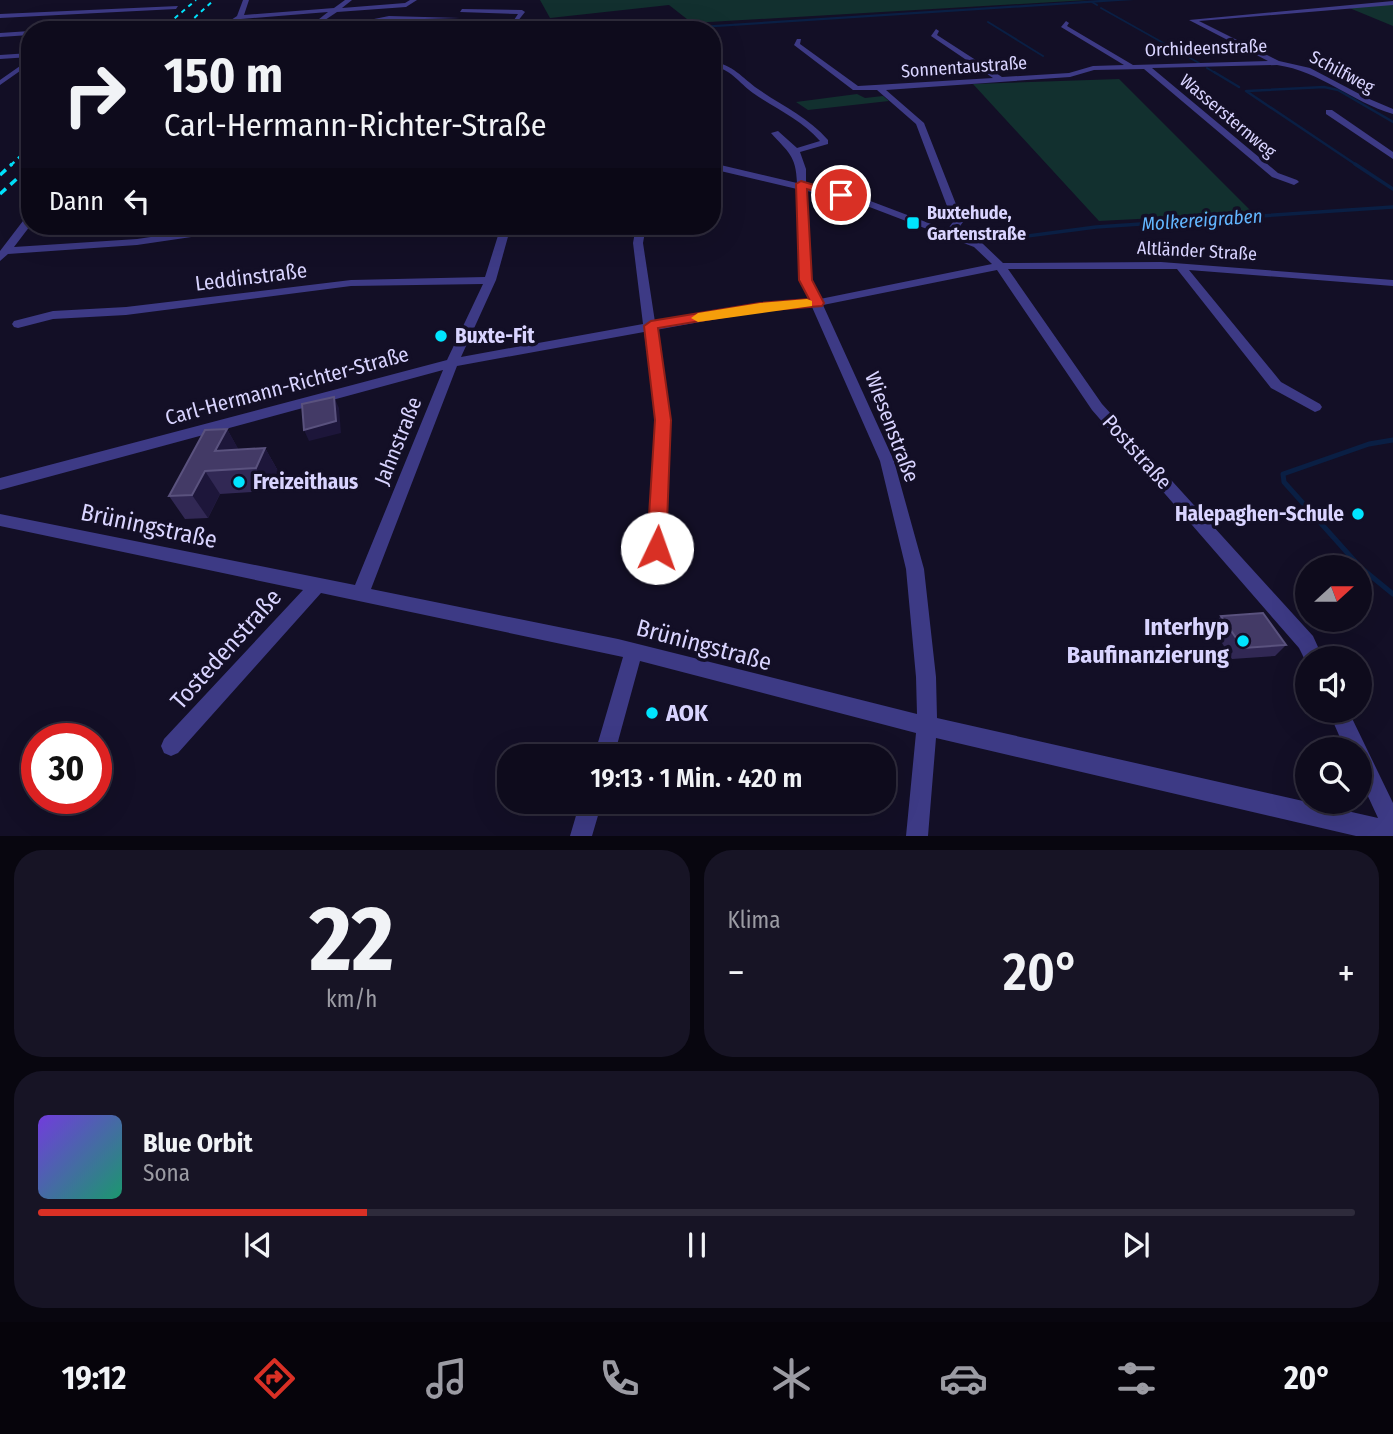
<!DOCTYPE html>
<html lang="de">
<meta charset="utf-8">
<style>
:root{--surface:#0e0b1c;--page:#171425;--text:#f1f3f6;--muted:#9b9ba3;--line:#2e2b3b;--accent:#d93025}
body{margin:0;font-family:"Fira Sans Condensed",sans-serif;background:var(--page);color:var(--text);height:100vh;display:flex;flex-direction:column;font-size:26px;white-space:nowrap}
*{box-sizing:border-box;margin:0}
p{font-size:23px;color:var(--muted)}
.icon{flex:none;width:38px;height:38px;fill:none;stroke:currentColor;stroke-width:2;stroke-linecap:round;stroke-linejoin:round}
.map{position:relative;height:836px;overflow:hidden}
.sheet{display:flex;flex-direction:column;gap:14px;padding:14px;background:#08060f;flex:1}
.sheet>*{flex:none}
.banner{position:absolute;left:21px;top:21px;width:700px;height:214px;border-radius:28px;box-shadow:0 7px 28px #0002,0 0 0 2px var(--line);background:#0e0b1c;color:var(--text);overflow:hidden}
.needle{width:46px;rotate:69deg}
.controls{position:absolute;left:1295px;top:555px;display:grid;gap:14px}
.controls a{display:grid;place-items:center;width:77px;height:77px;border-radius:50%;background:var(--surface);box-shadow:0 7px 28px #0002,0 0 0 2px var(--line);font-size:35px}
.speed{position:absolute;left:21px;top:723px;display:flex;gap:14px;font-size:35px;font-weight:700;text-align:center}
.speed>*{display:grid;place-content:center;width:91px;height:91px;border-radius:50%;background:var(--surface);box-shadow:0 7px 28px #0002,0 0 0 2px var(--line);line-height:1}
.speed .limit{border:10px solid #d22;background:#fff;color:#111}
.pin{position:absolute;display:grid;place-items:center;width:60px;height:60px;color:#fff;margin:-30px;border:4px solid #fff;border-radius:50%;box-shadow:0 2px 7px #0007}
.me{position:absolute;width:77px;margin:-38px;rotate:3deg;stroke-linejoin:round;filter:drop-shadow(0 0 5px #0008)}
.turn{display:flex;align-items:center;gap:24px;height:147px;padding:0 28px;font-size:32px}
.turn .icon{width:91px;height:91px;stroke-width:2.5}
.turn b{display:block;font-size:49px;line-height:60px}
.then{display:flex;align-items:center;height:66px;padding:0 28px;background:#0003;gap:14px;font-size:26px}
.big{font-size:52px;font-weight:600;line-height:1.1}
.sheet .widget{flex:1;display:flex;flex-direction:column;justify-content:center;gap:10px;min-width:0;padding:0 24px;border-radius:28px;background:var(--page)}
.sheet .dial{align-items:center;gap:0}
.dial b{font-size:91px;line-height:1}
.song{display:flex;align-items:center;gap:21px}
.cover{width:84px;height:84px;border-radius:10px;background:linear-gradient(135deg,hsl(260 70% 55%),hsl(160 70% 35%))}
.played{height:7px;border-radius:4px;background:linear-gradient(90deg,var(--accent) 25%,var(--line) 25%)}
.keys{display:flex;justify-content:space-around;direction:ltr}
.heat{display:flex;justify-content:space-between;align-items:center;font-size:38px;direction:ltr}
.sheet .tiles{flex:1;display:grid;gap:14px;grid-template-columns:1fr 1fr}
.widget:last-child{grid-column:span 2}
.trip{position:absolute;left:497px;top:744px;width:399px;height:70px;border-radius:28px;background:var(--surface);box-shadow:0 7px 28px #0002,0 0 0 2px var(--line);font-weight:600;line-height:70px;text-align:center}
.tab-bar{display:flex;height:112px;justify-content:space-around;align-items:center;background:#06040b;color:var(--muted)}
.tab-bar .icon{width:49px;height:49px}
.tab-bar .active{color:var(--accent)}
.tab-bar b{font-size:32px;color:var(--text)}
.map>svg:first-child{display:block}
.green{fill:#12302f}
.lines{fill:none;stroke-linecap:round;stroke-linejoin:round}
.stream-far3{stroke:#0a1f44;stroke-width:2}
.stream-far2{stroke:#0a1f44;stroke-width:2.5}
.stream-far1{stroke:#0a1f44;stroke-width:3.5}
.stream{stroke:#0a1f44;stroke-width:5}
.canal{fill:#0a1f44;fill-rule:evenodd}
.street{fill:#3d3a85;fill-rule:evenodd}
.rail-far2{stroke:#00e5ff;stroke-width:2;stroke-dasharray:4.5 4.5;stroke-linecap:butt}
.rail-far1{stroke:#00e5ff;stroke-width:2.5;stroke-dasharray:6 5;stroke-linecap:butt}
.rail{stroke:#00e5ff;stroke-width:3.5;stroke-dasharray:8 6;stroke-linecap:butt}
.wall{fill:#312854}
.shaded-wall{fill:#1d163a}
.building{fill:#433a66;stroke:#5a527e;stroke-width:2}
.route{fill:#d93025;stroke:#8d1f18;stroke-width:2}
.slow{fill:#f59e0b}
.poi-dot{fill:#00e5ff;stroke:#130f26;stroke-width:2.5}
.labels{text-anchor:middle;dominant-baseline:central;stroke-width:7;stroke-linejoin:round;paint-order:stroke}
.far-street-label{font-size:18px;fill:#d9d4ff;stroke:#130f26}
.far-poi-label{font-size:18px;font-weight:bold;fill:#d9d4ff;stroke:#130f26;text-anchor:start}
.far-water-label{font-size:19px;font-style:italic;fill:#62b6ff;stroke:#130f26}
.street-label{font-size:21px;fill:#d9d4ff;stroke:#130f26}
.poi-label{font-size:21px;font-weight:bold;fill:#d9d4ff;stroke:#130f26;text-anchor:start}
.near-street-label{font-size:24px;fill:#d9d4ff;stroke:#130f26}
.near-poi-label{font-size:24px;font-weight:bold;fill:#d9d4ff;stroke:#130f26;text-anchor:end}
</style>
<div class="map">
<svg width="1393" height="836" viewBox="0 0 1393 836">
<rect width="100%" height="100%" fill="#130f26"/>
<path class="green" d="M 540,0 L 1088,0 L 692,23 L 669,5 L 550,18 Z
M 1393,4 L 1393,26 L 1347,7 Z
M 1119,79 L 1253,213 L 1099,221 L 973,84 Z
M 857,94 L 865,98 L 883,96 L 889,101 L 808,110 L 796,102 Z"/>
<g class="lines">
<path class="stream-far3" d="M 1092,2 L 1097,5
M 1101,8 L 1199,63
M 988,22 L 1043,56
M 1207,68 L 1217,74"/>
<path class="stream-far2" d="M 1214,72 L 1239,87
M 1246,91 L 1358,166
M 1247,91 L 1324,87 L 1338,90 L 1393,122"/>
<path class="stream-far1" d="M 1355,164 L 1393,189
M 1012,238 L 1096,227 L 1393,207"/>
<path class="stream" d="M 1360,567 L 1284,482 L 1283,474 L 1369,444 L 1393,440
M 1360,567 L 1393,594"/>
<path class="canal" d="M 1099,0 L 1134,0 L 701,28 L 698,26 Z"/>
<path class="street" d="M 243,0 L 249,0 L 244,15 L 334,8 L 345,0 L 352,0 L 342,8 L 405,3 L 410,0 L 417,0 L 406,7 L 337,12 L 322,22 L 359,22 L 389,16 L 460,18 L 389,20 L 359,26 L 314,25 L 314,23 L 328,12 L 241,19 L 224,30 L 216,30 L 237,16 Z
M 1393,1 L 1393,5 L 1199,21 L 1279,61 L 1310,68 L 1367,98 L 1393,109 L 1393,114 C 1352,102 1320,71 1277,65 L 1152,68 L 1278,173 L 1297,180 L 1299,182 L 1294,185 L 1272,177 L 1144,69 L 1094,70 L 1070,77 L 886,90 L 924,123 L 963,222 L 955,233 L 982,243 L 1003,263 L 1161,262 L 1393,280 L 1393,286 L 1189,270 L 1281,382 L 1320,404 L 1322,407 L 1320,410 L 1315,412 L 1271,388 L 1177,269 L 1008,269 L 1102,404 L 1313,636 L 1323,658 L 1307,658 L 1307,664 L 1299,648 L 1092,410 L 997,270 L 823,305 L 894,461 L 924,569 L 936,677 L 937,718 L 1378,818 L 1360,779 L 1360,749 L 1345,749 L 1328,710 L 1348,710 L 1393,803 L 1393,836 L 1356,836 L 936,738 L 928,836 L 906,836 L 916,733 L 640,661 L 614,756 L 594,756 L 623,657 L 321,593 L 178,753 L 171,756 L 164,753 L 161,746 L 164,739 L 303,590 L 0,526 L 0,514 L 355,585 L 443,370 L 0,490 L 0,478 L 447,360 L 483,284 L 351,286 L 126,315 L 53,319 L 18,328 L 14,327 L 12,324 L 14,321 L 53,311 L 126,307 L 351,280 L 485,277 L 501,226 L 511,226 L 496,280 L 461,357 L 643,324 L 633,243 L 636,226 L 646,226 L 643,243 L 655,322 L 760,303 L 809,300 L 800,280 L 797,189 L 712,169 L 712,163 L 797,183 C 796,155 788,152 771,133 L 778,131 L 797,148 L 820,141 C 801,119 776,109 753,93 C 739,83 730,68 712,66 L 712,62 C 733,64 742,78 758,89 C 782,106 808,117 828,140 L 828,144 L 800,152 L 806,169 L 806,185 L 865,199 L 947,230 L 953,222 L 916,124 L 877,90 L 853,90 L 794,45 L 797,39 L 801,39 L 800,44 L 858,86 L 993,78 L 931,36 L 936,29 L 939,31 L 937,35 L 1002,77 L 1069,73 L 1093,66 L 1124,65 L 1061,27 L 1066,21 L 1069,23 L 1067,26 L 1133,65 L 1268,61 L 1189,20 ZM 807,191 L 859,203 L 974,247 L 992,264 L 820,299 L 812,280 ZM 812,307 L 880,461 L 906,569 L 916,677 L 917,714 L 618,639 L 371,589 L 457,366 L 644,332 L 656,420 L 646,574 L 649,579 L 655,581 L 661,579 L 664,574 L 670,420 L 656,330 L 760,311 Z
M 178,6 L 176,9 L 0,18 L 0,14 Z
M 462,9 L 522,10 L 525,12 L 517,22 L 514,20 L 518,14 L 460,12 Z
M 682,25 L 680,28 L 604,30 L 607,28 Z
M 30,31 L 30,35 L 0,37 L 0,33 Z
M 30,53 L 30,57 L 0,59 L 0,55 Z
M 30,59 L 30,64 L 0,85 L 0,80 Z
M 1326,110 L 1332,110 L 1393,152 L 1393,159 L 1326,114 Z
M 30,216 L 30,226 L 14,247 L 137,239 L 227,226 L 251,226 L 246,229 L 137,245 L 8,254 L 0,261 L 0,251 L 26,217 Z
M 580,802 L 602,802 L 592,836 L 570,836 Z"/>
<path class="rail-far2" d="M 161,30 L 196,0
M 181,30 L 214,0"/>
<path class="rail-far1" d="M 10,166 L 30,147"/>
<path class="rail" d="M 0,175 L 12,164
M 0,194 L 30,167"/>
</g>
<path class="wall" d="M 227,429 L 238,449 L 265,448 L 278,471 L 269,491 L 220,494 L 208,518 L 185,519 L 169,496 Z
M 1221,616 L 1286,645 L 1275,656 L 1232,659 L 1212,627 Z"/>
<path class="shaded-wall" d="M 334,397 L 339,408 L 341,433 L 309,441 L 304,430 Z
M 227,429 L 240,452 L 215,451 Z
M 265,448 L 278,471 L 269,491 L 256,468 Z
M 205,471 L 220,494 L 208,518 L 192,495 Z"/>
<path class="building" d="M 334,397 L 336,421 L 304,430 L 302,404 Z
M 227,429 L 215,451 L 265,448 L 256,468 L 205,471 L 192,495 L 169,496 L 205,430 Z
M 1263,613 L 1286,645 L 1243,648 L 1221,616 Z"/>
<path class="route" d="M 801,181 L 847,195 L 841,199 L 807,189 L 812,280 L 824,303 L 822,306 L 760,311 L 658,328 L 671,420 L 666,548 L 663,553 L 650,553 L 647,548 L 655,420 L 644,326 L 651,321 L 760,303 L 809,299 L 799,280 L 796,184 Z"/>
<path class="slow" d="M 807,299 L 812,301 L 812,306 L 698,322 L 691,318 L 698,313 L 760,303 Z"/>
<g class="poi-dot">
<rect x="906" y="216" width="14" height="14" rx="3.5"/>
<circle cx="441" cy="336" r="7"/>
<circle cx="239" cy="482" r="7"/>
<circle cx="1358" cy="514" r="7"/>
<circle cx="1243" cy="641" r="7"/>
<circle cx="652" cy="713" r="7"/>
</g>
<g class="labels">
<g class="far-street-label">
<text transform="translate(1206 48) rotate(-2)">Orchideenstraße</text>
<text transform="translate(964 67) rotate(-4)">Sonnentaustraße</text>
<text transform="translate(1342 72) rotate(28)">Schilfweg</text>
<text transform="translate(1228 116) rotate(40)">Wassersternweg</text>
<text transform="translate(1197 251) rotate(3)">Altländer Straße</text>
</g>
<g class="far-poi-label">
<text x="927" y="213">Buxtehude,<tspan x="927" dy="21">Gartenstraße</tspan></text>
</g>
<g class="far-water-label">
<text transform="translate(1202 220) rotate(-4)">Molkereigraben</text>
</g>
<g class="street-label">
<text transform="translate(251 277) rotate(-7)">Leddinstraße</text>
<text transform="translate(287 386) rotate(-15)">Carl-Hermann-Richter-Straße</text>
<text transform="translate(892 427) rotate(69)">Wiesenstraße</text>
<text transform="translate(398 441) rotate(-68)">Jahnstraße</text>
<text transform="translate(1137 452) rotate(48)">Poststraße</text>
</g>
<g class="poi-label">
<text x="455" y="336">Buxte-Fit</text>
<text x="253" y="482">Freizeithaus</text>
<text x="1344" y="514" text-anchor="end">Halepaghen-Schule</text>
</g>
<g class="near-street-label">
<text transform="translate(149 526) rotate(12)">Brüningstraße</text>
<text transform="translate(704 645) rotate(15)">Brüningstraße</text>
<text transform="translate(226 649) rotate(-48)">Tostedenstraße</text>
</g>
<g class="near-poi-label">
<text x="1229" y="627">Interhyp<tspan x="1229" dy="28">Baufinanzierung</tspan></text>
<text x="666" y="713" text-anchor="start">AOK</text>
</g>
</g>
</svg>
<div class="controls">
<a><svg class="needle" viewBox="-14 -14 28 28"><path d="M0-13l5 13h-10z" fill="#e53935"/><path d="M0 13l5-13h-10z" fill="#9b9ba3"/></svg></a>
<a><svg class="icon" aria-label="sound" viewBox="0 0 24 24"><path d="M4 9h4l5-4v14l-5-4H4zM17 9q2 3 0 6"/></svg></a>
<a><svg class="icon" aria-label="search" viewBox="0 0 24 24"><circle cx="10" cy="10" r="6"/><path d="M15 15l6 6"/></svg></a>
</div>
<div class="speed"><div class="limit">30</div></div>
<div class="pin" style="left:841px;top:195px;background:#d93025"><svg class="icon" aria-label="arrive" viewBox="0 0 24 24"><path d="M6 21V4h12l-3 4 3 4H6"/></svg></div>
<svg class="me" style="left:657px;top:548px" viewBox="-20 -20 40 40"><circle r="19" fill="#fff"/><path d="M0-13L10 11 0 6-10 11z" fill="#d93025"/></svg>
<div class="trip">19:13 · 1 Min. · 420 m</div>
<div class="banner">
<div class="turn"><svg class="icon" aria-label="right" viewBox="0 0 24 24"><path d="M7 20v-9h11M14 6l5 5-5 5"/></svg><div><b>150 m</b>Carl-Hermann-Richter-Straße</div></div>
<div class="then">Dann<svg class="icon" aria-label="left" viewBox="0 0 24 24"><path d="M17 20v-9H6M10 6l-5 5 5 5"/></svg></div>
</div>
</div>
<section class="sheet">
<div class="tiles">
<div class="widget dial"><b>22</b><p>km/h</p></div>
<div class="widget"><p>Klima</p>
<div class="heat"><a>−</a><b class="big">20°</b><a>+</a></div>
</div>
<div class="widget">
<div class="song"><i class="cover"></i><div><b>Blue Orbit</b><p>Sona</p></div></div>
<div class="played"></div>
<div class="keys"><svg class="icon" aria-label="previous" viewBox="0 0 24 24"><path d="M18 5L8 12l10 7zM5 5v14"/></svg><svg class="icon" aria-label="pause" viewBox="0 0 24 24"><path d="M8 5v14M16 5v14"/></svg><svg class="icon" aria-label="next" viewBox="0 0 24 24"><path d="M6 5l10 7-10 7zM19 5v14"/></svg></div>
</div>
</div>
</section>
<nav class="tab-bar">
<b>19:12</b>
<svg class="icon active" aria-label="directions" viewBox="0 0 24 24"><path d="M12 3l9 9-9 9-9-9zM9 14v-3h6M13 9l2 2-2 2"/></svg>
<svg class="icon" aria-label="music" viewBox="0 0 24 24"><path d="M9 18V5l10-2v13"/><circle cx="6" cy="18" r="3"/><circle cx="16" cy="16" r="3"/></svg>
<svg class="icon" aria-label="phone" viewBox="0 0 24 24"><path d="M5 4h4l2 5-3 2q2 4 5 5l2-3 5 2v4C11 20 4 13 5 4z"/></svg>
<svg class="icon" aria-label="climate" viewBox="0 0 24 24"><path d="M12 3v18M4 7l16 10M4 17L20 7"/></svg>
<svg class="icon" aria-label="car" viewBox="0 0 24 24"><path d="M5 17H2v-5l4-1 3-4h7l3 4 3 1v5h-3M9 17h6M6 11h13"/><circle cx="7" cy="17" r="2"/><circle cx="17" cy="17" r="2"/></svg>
<svg class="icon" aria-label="filters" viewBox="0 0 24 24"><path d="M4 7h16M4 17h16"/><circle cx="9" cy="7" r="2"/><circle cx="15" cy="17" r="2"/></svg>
<b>20°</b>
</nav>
